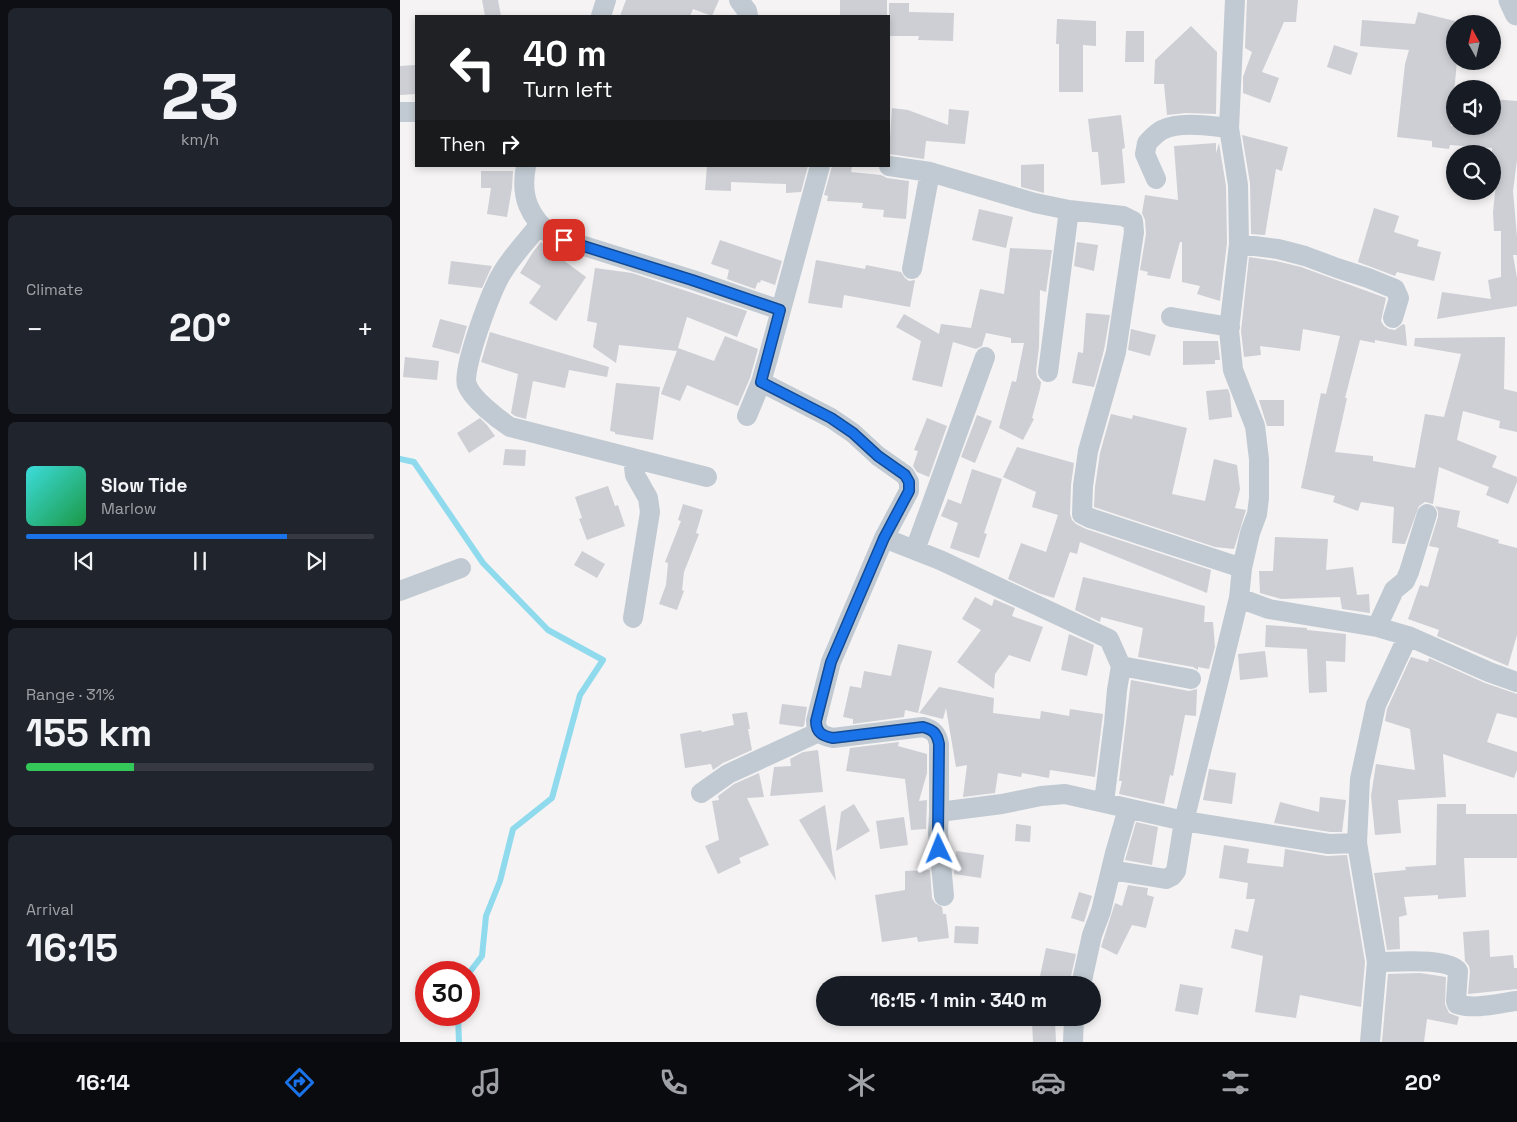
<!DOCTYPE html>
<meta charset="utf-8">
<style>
:root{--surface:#171b24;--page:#20242c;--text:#f1f3f6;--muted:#9ea1a6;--line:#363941;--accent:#1a73e8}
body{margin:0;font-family:"Space Grotesk",sans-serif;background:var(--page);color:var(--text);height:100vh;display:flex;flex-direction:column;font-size:19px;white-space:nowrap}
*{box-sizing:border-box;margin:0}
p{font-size:16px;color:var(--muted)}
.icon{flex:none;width:28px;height:28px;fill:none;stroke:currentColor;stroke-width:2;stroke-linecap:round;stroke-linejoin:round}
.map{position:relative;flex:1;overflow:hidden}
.panel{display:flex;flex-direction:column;gap:8px;padding:8px;background:#0d0f14;width:400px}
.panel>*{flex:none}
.hud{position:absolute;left:15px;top:15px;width:475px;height:152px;border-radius:0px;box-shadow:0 2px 8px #0003;background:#202124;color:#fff;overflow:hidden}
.needle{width:32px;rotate:352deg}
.controls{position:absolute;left:1046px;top:15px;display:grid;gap:10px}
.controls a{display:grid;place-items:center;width:55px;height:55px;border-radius:50%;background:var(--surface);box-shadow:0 2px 8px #0003;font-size:25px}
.speed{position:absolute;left:15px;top:961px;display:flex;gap:10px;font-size:25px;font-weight:700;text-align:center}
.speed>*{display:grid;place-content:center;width:65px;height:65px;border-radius:50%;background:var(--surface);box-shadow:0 2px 8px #0003;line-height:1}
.speed .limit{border:8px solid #d22;background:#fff;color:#111}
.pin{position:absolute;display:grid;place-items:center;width:42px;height:42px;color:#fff;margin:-21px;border-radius:10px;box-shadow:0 2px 8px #0006}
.me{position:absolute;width:55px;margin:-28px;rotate:358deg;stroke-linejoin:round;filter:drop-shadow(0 0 4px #0008)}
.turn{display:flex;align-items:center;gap:18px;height:105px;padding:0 25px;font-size:22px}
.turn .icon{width:65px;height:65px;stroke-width:2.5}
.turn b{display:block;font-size:35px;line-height:42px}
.then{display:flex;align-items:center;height:48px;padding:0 25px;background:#0003;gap:10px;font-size:19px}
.big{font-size:38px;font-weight:700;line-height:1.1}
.panel .widget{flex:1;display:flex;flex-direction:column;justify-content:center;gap:8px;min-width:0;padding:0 18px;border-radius:8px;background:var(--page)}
.panel .dial{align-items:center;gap:0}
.dial b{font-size:65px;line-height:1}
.song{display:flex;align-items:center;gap:15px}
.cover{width:60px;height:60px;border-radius:8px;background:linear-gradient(135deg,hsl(180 70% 55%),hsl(140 70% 35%))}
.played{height:5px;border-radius:2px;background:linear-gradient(90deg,var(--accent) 75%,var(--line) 75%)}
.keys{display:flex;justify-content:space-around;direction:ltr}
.heat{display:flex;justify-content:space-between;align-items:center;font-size:28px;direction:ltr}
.charge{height:8px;border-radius:4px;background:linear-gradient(90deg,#34c759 31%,var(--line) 0)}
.trip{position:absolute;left:416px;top:976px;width:285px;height:50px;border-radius:25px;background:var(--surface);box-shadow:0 2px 8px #0003;font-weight:700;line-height:50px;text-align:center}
.tabs{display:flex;height:80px;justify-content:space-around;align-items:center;background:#090b0e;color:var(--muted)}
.tabs .icon{width:35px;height:35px}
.tabs .current{color:var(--accent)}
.tabs b{font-size:22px;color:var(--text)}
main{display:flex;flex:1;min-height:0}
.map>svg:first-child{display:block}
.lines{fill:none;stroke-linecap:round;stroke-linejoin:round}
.stream{stroke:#90daee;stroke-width:6}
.building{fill:#cdcfd5}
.minor{stroke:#c1cad2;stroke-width:20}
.tertiary{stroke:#c1cad2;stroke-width:25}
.route-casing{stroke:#114b97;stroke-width:12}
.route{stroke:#1a73e8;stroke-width:9}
</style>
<main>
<section class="panel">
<div class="widget dial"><b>23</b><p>km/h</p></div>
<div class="widget"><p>Climate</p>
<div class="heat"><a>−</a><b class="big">20°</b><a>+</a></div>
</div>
<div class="widget">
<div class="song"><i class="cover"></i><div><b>Slow Tide</b><p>Marlow</p></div></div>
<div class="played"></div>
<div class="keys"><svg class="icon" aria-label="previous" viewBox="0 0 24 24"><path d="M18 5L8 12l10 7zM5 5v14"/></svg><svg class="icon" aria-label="pause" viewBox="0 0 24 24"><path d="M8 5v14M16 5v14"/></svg><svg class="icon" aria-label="next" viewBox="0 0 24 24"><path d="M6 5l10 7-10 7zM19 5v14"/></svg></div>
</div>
<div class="widget"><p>Range · 31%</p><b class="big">155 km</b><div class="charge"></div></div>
<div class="widget"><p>Arrival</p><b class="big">16:15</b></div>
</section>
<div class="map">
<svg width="1117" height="1042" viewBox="0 0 1117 1042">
<rect width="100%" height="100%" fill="#f5f3f3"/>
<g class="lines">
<path class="stream" d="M 0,459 L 14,462 L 83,563 L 148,630 L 203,660 L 180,695 L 152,798 L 113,829 L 100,881 L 86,916 L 82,956 L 69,973
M 58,1015 L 59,1042"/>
</g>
<path class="building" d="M 82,0 L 98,0 L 101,16 L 85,16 Z
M 226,0 L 319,0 L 312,16 L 293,9 L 290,16 L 220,16 Z
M 440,0 L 487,0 L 487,16 L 440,16 Z
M 847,0 L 898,0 L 896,22 L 884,22 L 862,72 L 879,78 L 870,103 L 843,93 L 843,77 L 852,52 L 845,48 Z
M 489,3 L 509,3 L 509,12 L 554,13 L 553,41 L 518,40 L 519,36 L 489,36 Z
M 1018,12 L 1055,21 L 1055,61 L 1057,61 L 1051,126 L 1092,126 L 1092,99 L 1117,101 L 1117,160 L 1113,191 L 1117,237 L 1117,255 L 1113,255 L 1117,278 L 1117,306 L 1037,319 L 1042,292 L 1091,299 L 1088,280 L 1101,277 L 1101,231 L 1094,231 L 1093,212 L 1096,184 L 1092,183 L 1092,148 L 1050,145 L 1049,149 L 1032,147 L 1032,141 L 997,137 L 1005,64 L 1009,50 L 960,46 L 962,20 L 1015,24 Z
M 657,19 L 696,21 L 696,46 L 683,45 L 683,92 L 659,92 L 659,44 L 656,44 Z
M 791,26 L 817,52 L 816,114 L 786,113 L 767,115 L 764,84 L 754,84 L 755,60 Z
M 726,31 L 744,31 L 744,62 L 725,62 Z
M 934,45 L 958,53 L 951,75 L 927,67 Z
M 16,65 L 16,94 L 0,95 L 0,66 Z
M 492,108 L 508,110 L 548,125 L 549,109 L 569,111 L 565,144 L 526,141 L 524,159 L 489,154 Z
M 721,115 L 725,148 L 722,149 L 725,183 L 701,185 L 698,152 L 692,152 L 688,119 Z
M 842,135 L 888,147 L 882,171 L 876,169 L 865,235 L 851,234 L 850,183 Z
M 816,143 L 816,153 L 819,143 L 826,186 L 827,243 L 820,301 L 797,294 L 800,286 L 782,282 L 782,242 L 780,242 L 770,279 L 747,275 L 748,272 L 740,270 L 746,234 L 745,220 L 742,213 L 745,195 L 778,200 L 774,146 Z
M 644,164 L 644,193 L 621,187 L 621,165 Z
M 307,166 L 378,167 L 408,166 L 401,192 L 386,193 L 386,184 L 331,182 L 331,191 L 305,190 Z
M 432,166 L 452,166 L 451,172 L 481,175 L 487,178 L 509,181 L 506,219 L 483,217 L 484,210 L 462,208 L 463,203 L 427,201 L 428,196 L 424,195 Z
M 81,171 L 113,171 L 112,188 L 107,217 L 87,214 L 91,188 L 81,188 Z
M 974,208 L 999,216 L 994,232 L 1019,240 L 1017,246 L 1041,252 L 1034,281 L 997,272 L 995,276 L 958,262 Z
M 579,209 L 613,217 L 606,248 L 572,240 Z
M 320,240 L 382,261 L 375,285 L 361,280 L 360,283 L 358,282 L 355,289 L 327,279 L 329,270 L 311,264 Z
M 141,242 L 148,247 L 157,250 L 155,254 L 186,277 L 156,321 L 129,303 L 141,286 L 120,273 L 133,252 Z
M 677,242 L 698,245 L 694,271 L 674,266 Z
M 610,248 L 652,250 L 646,292 L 640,290 L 639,347 L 636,371 L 637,377 L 641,382 L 640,389 L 632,418 L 634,419 L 623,440 L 599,428 L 612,381 L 616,382 L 624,343 L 611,343 L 611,338 L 586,333 L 582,346 L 576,349 L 553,342 L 542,387 L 512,380 L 521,341 L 496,327 L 504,314 L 539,334 L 541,324 L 571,328 L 580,289 L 604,294 Z
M 849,257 L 876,261 L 901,267 L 986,298 L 981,321 L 984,326 L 989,329 L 995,330 L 1003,324 L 1005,325 L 1007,346 L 975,340 L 975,343 L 960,340 L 945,398 L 947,398 L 935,452 L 973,456 L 973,461 L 1015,468 L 1025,414 L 1044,417 L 1061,354 L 1014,346 L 1015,338 L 1105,337 L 1104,389 L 1117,392 L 1117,432 L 1099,428 L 1100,421 L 1063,411 L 1057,440 L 1097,456 L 1092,467 L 1117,477 L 1117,482 L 1108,504 L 1086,495 L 1089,487 L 1039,467 L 1033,504 L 1025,502 L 1019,506 L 1005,544 L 992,543 L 994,507 L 961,502 L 958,511 L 933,502 L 935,496 L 901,488 L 921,393 L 926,394 L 940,336 L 903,329 L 900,351 L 860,346 L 861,355 L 844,357 L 841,331 Z
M 416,260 L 465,269 L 466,265 L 501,272 L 505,278 L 509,281 L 515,280 L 510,307 L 444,295 L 442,308 L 408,303 Z
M 51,261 L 92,266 L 82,288 L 48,284 Z
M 195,268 L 232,273 L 347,311 L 337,337 L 287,317 L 277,351 L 219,345 L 216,363 L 193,347 L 197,323 L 187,321 Z
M 686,313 L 710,315 L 704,350 L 694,387 L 672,383 L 678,352 L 683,353 Z
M 40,319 L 67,326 L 59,354 L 32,347 Z
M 731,329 L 756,335 L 750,356 L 728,350 Z
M 90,332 L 209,367 L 207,377 L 169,370 L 165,388 L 133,381 L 126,419 L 115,416 L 111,413 L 118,374 L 81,362 Z
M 325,336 L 358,349 L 350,378 L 338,406 L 287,385 L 280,401 L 261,394 L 278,348 L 314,361 Z
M 783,341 L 818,341 L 820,360 L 815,360 L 815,364 L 783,365 Z
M 5,357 L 39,361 L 37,380 L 3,377 Z
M 216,383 L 260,387 L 253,440 L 215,434 L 215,432 L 210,431 Z
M 828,389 L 830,395 L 832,417 L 809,420 L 806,391 Z
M 859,400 L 884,400 L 884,426 L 867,426 Z
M 711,414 L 732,419 L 733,415 L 787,428 L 772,494 L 805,501 L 814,459 L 837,465 L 840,489 L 835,508 L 846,510 L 834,549 L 815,547 L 694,507 L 695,487 L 700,453 Z
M 577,415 L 592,421 L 575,463 L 561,457 Z
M 80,418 L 87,425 L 95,436 L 69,453 L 57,433 Z
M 527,418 L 547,426 L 529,477 L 517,472 L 513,466 L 518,451 L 514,450 Z
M 617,447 L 674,463 L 671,485 L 670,514 L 672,520 L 676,524 L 686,529 L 811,570 L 807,593 L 680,542 L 677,554 L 670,552 L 654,598 L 638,593 L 608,579 L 621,543 L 646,552 L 658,515 L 632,507 L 636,492 L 603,477 Z
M 105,449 L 126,450 L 125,466 L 103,465 Z
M 572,469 L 602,479 L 584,533 L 587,534 L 579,558 L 550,548 L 558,523 L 541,516 L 548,499 L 561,504 Z
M 208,486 L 215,506 L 218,505 L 225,526 L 187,540 L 179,519 L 182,518 L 175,497 Z
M 283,504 L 303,510 L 296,533 L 299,534 L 284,572 L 282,590 L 284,591 L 277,610 L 259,604 L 266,585 L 268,563 L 265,562 L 281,521 L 278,520 Z
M 1035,506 L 1060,511 L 1057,527 L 1099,540 L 1098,543 L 1117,548 L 1117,635 L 1108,666 L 1037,636 L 1039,630 L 1008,619 L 1020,585 L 1028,587 L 1039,548 L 1029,546 L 1038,517 L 1038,511 Z
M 875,537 L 928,539 L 926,570 L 953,567 L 957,595 L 969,594 L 970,613 L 942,609 L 940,597 L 881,599 L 860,593 L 859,571 L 873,571 Z
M 182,551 L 205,564 L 197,578 L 174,565 Z
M 683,577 L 805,606 L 804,622 L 813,622 L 815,647 L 809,669 L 798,667 L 798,670 L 793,667 L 738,657 L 743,628 L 701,617 L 700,622 L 675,610 Z
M 575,597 L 592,606 L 594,599 L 615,608 L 612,616 L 643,627 L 630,662 L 609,655 L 595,674 L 594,689 L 557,662 L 581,630 L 562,619 Z
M 866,625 L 907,628 L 907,630 L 946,634 L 945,662 L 926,661 L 927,692 L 909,693 L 907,649 L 865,647 Z
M 669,634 L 694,645 L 687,676 L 661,670 Z
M 498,644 L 532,651 L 518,713 L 505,710 L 504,717 L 453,724 L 453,719 L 443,717 L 450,686 L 461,688 L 464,671 L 491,676 Z
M 865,651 L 868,677 L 840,680 L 838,654 Z
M 1011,657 L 1028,662 L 1029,658 L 1085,683 L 1117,694 L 1117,718 L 1097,713 L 1087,742 L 1117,752 L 1117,770 L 1114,778 L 1043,754 L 1046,797 L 998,800 L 1001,833 L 975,835 L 971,796 L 976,764 L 1015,770 L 1010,729 L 985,721 L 987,709 Z
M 731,680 L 789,691 L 797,689 L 796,716 L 785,715 L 773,776 L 770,775 L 764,804 L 719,794 L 722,781 L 719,781 Z
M 539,687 L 594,698 L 593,713 L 640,719 L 641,711 L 669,716 L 670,709 L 703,714 L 695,777 L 650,770 L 649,778 L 622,773 L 621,777 L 598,773 L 595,793 L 563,797 L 567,765 L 556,767 L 546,708 L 543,719 L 519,713 Z
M 382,704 L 407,707 L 404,726 L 402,727 L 379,724 Z
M 347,712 L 350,729 L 348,729 L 352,750 L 323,763 L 313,770 L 311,764 L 285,768 L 280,734 L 301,730 L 302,732 L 334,725 L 332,714 Z
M 499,742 L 498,746 L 527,754 L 527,773 L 519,801 L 527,800 L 526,829 L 511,830 L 505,779 L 446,771 L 450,748 Z
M 418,750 L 423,792 L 370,796 L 374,767 L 391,766 L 390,759 L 403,752 Z
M 809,769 L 836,773 L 832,804 L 803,800 Z
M 359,773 L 364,797 L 347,798 L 369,845 L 339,858 L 341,863 L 318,874 L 305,846 L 319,840 L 312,801 L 319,800 L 318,796 L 334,784 Z
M 920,797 L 946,800 L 942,832 L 930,832 L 874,823 L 880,802 L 919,812 Z
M 454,804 L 470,831 L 436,851 L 441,812 Z
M 1037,804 L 1066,804 L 1066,814 L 1117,814 L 1117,858 L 1064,858 L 1066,897 L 1038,899 L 1038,895 L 1004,897 L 1007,915 L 999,917 L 1000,949 L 987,950 L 974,873 L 1006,870 L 1005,867 L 1036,865 Z
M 425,805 L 436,881 L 399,820 Z
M 504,817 L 508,845 L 480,849 L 476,821 Z
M 736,822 L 758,827 L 752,865 L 725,860 Z
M 616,824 L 631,826 L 630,842 L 615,841 Z
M 824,845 L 849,849 L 847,863 L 883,867 L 885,849 L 927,856 L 947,855 L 965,962 L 961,1007 L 900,995 L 896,1018 L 855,1012 L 863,956 L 831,948 L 835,929 L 848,932 L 855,899 L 846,899 L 848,883 L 819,878 Z
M 556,851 L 584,855 L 581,878 L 554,874 Z
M 530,870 L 532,898 L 535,903 L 542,907 L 543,914 L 546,914 L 549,938 L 518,942 L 517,937 L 482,942 L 475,895 L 505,890 L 505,871 Z
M 728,885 L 748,888 L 747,895 L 754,897 L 746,928 L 732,925 L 717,955 L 701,947 L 715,903 L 722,906 Z
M 679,892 L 692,896 L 684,922 L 671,918 Z
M 555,926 L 579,927 L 578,944 L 554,943 Z
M 1089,930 L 1090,957 L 1113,955 L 1114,968 L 1117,968 L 1117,989 L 1068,994 L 1070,971 L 1069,966 L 1065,961 L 1063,932 Z
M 646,948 L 676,954 L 669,985 L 639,981 Z
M 1020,973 L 1046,977 L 1045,1004 L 1049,1013 L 1059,1017 L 1057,1025 L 1027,1019 L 1024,1042 L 982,1042 L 988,974 Z
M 780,984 L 803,988 L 798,1015 L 775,1011 Z
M 655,1021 L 656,1042 L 633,1042 L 632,1022 Z"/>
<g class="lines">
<path class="minor" d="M 339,0 L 347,11 L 348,16
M 201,16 L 206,0
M 0,112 L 16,112
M 126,166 C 120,197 129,216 152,236 L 293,280 L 380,310
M 489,166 L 530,172 L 635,203 L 669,210 L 723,216 L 733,221 L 734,232 L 716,352 L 688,451 L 683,486 L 682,514 L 690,518 L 842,568
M 756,179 L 745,154 L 747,143 C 751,139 756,133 762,130 C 781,121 809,126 829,128
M 139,225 C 127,241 112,256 102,273 C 92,289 61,370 67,385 C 72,399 98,419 110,427 L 307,477
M 839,244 L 878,249 L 905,256 L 937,268 L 968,278 L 995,289 L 999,298 L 993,318
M 512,269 L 530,172
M 771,317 L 830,327
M 648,372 L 669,210
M 361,382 L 431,418 L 453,433 L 478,456 L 505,475 L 509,482 L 509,491 L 484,538 L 540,560 L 709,639 L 721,666 L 717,690 L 714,723 L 704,802
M 347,416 L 361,382 L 368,358 L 420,166
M 484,538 L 431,662 L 416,721 C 416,733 423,736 433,738 L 523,727 C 534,730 537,734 539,744 L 539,812 L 602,804 L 641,796 L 665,794 L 784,821 L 929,844 L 957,843 L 977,962 L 970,1042
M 515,550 L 585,357
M 0,591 L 61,568
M 839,598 L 869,609 L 977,627 L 1008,636 L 1089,672 L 1117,682
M 233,618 L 250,512 L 248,498 L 235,475 L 233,459
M 977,627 L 994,590 L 1005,581 L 1009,572 L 1027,514
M 721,666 L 791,679
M 301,793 L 328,774 L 419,732
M 539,812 L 538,833 L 544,896
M 957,843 L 960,779 L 976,705 L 1008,636
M 711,870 L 766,879 L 772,876 L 776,871 L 784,821 L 839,598 L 842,568 L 850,533 L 857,514 L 859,498 L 859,459 L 855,426 L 833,370 L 829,330 L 839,244 L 838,185 L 829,128 L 835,0
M 977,962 C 994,962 1048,957 1058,971 L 1056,1001 L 1057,1004 C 1075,1010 1099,1003 1117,1001
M 681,985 L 692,935 L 701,911 L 715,853 L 728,809
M 673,1042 L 674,1018"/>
<path class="tertiary" d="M 1111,0 L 1117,13"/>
</g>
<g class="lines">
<g class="route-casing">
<path id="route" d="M 164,240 L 292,280 L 380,310 L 361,382 L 431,418 L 453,433 L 478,456 L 505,475 L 509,482 L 509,491 L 484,538 L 431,662 L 416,721 C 416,733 423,736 433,738 L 523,727 C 534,730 537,734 539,744 L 538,834 L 539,849"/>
</g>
<use href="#route" class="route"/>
</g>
</svg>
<div class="controls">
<a><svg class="needle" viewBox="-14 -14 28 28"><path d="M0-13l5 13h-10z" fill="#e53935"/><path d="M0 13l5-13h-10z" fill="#9ea1a6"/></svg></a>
<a><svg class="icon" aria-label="sound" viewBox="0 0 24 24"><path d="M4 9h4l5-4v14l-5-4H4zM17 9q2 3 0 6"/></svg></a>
<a><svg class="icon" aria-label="search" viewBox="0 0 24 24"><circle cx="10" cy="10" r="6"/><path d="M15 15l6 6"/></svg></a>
</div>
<div class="speed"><div class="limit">30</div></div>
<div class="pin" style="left:164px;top:240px;background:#d93025"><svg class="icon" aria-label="arrive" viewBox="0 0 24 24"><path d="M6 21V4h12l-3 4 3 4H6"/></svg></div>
<svg class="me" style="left:539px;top:849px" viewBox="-20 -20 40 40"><path d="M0-17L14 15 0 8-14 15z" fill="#1a73e8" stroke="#fff" stroke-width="4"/></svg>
<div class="trip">16:15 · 1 min · 340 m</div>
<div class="hud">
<div class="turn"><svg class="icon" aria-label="left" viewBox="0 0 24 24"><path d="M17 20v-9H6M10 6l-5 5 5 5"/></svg><div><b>40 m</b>Turn left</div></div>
<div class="then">Then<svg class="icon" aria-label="right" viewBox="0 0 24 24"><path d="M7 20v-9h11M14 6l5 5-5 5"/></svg></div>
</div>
</div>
</main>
<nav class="tabs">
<b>16:14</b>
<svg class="icon current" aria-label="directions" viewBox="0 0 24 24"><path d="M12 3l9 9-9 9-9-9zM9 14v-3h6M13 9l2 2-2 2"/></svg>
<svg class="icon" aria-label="music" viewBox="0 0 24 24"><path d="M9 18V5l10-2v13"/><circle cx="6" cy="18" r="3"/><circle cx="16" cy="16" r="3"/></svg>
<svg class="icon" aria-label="phone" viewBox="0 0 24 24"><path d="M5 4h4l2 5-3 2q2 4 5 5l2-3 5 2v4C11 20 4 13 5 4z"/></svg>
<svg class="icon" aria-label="climate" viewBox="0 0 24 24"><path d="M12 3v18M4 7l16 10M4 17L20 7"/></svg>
<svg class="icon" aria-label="car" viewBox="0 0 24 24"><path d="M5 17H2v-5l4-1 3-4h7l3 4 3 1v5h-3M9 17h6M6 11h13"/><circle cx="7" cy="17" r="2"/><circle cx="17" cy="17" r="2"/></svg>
<svg class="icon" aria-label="filters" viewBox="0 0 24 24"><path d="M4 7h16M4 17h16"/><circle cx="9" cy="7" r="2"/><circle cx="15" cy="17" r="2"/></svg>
<b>20°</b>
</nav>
